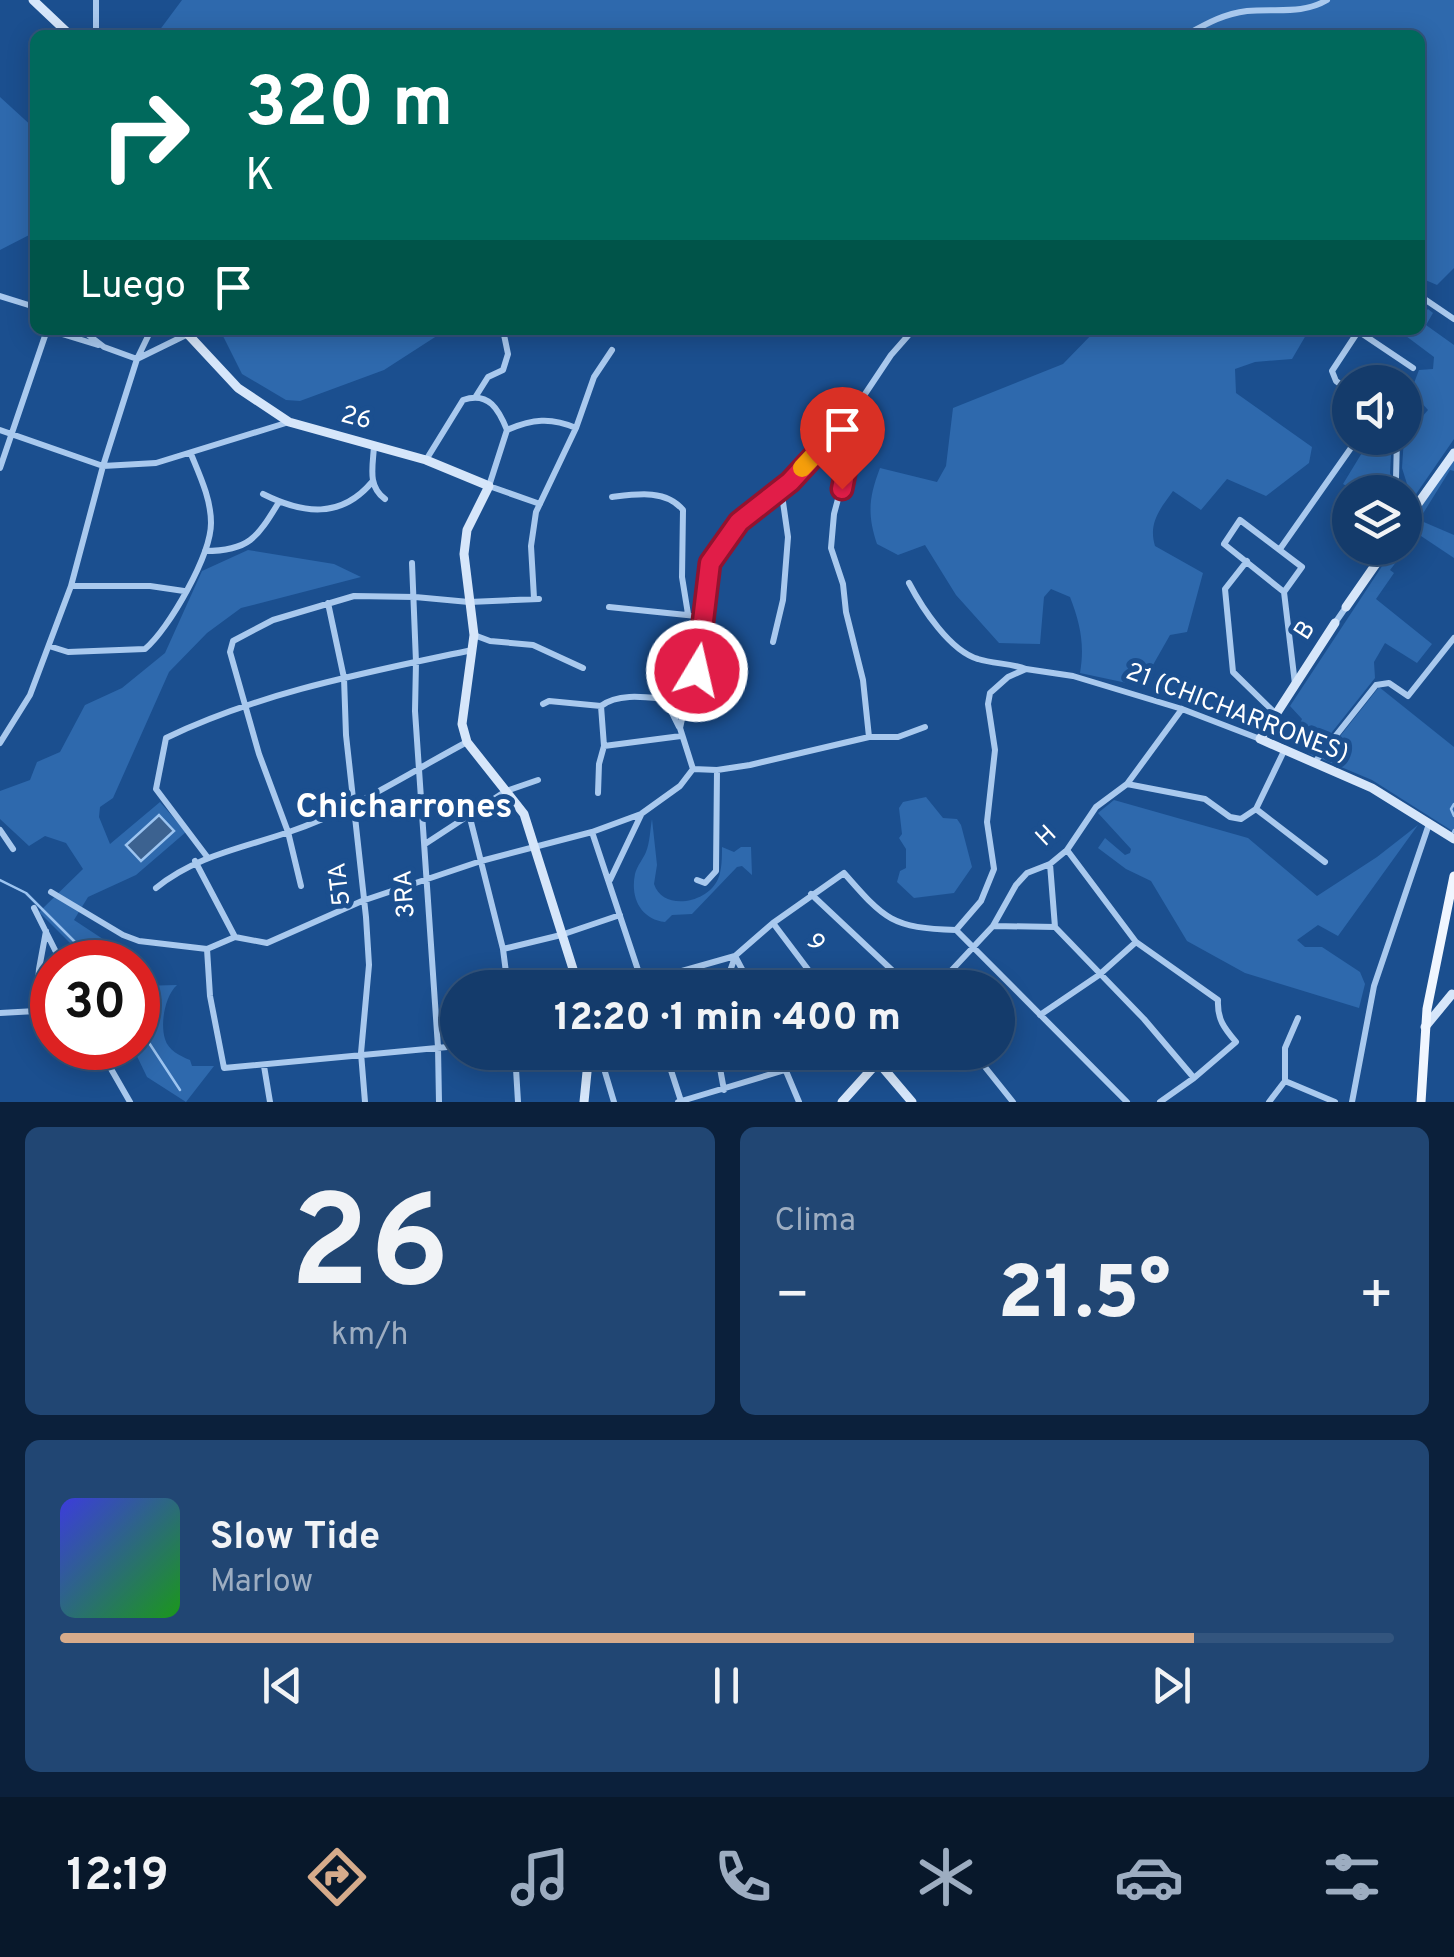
<!DOCTYPE html>
<html lang="es">
<meta charset="utf-8">
<style>
:root{--surface:#143b6b;--page:#214673;--text:#f1f3f6;--muted:#9dadc1;--line:#33557e;--accent:#d6ab8b}
body{margin:0;font-family:Overpass,sans-serif;background:var(--page);color:var(--text);height:100vh;display:flex;flex-direction:column;font-size:38px;white-space:nowrap}
*{box-sizing:border-box;margin:0}
p{font-size:32px;color:var(--muted)}
.icon{flex:none;width:55px;height:55px;fill:none;stroke:currentColor;stroke-width:2;stroke-linecap:round;stroke-linejoin:round}
.map{position:relative;height:1102px;overflow:hidden}
.panel{display:flex;flex-direction:column;gap:25px;padding:25px;background:#0b203b;flex:1}
.panel>*{flex:none}
.banner{position:absolute;left:30px;top:30px;width:1395px;height:305px;border-radius:15px;box-shadow:0 5px 25px #0003,0 0 0 2px var(--line);background:#00695c;color:#fff;overflow:hidden}
.controls{position:absolute;left:1332px;top:365px;display:grid;gap:20px}
.controls a{display:grid;place-items:center;width:90px;height:90px;border-radius:50%;background:var(--surface);box-shadow:0 5px 25px #0003,0 0 0 2px var(--line);font-size:50px}
.speed{position:absolute;left:30px;top:940px;display:flex;gap:20px;font-size:50px;font-weight:700;text-align:center}
.speed>*{display:grid;place-content:center;width:130px;height:130px;border-radius:50%;background:var(--surface);box-shadow:0 5px 25px #0003,0 0 0 2px var(--line);line-height:1}
.speed .limit{border:15px solid #d22;background:#fff;color:#111}
.pin{position:absolute;display:grid;place-items:center;width:85px;height:85px;color:#fff;margin:-102px -42px;border-radius:50% 50% 50% 0;rotate:-45deg;box-shadow:0 0 10px #0007}
.pin .icon{rotate:45deg}
.me{position:absolute;width:110px;margin:-55px;rotate:9deg;stroke-linejoin:round;filter:drop-shadow(0 0 8px #0008)}
.turn{display:flex;align-items:center;gap:35px;height:210px;padding:0 50px;font-size:45px}
.turn .icon{width:130px;height:130px;stroke-width:2.5}
.turn b{display:block;font-size:70px;line-height:85px}
.then{display:flex;align-items:center;height:95px;padding:0 50px;background:#0003;gap:20px;font-size:38px}
.big{font-size:75px;font-weight:800;line-height:1.1}
.panel .card{flex:1;display:flex;flex-direction:column;justify-content:center;gap:15px;min-width:0;padding:0 35px;border-radius:15px;background:var(--page)}
.panel .dial{align-items:center;gap:0}
.dial b{font-size:130px;line-height:1}
.song{display:flex;align-items:center;gap:30px}
.cover{width:120px;height:120px;border-radius:15px;background:linear-gradient(135deg,hsl(240 70% 55%),hsl(120 70% 35%))}
.played{height:10px;border-radius:5px;background:linear-gradient(90deg,var(--accent) 85%,var(--line) 85%)}
.keys{display:flex;justify-content:space-around;direction:ltr}
.heat{display:flex;justify-content:space-between;align-items:center;font-size:55px;direction:ltr}
.panel .tiles{flex:1;display:grid;gap:25px;grid-template-columns:1fr 1fr}
.card:last-child{grid-column:span 2}
.trip{position:absolute;left:440px;top:970px;width:575px;height:100px;border-radius:50px;background:var(--surface);box-shadow:0 5px 25px #0003,0 0 0 2px var(--line);font-weight:800;line-height:100px;text-align:center}
.dock{display:flex;height:160px;justify-content:space-around;align-items:center;background:#08182b;color:var(--muted)}
.dock .icon{width:70px;height:70px}
.dock .active{color:var(--accent)}
.dock b{font-size:45px;color:var(--text)}
.map>svg:first-child{display:block}
.green{fill:#2e69ad}
.water{fill:#3c6290;stroke:#9cc4f0;stroke-width:2.5}
.lines{fill:none;stroke-linecap:round;stroke-linejoin:round}
.stream{stroke:#9cc4f0;stroke-width:2.5}
.street{stroke:#a9c9ee;stroke-width:6}
.secondary{stroke:#d6e6fa;stroke-width:9}
.primary{stroke:#f0f6ff;stroke-width:9}
.route-casing{stroke:#92132f;stroke-width:25}
.route{stroke:#e11d48;stroke-width:18}
.slow{stroke:#f59e0b;stroke-width:18}
.labels{text-anchor:middle;dominant-baseline:central;stroke-width:10;stroke-linejoin:round;paint-order:stroke}
.street-label{font-size:25px;fill:#fff;stroke:#1b4f8f}
.district-label{font-size:35px;font-weight:bold;fill:#fff;stroke:#1b4f8f}
</style>
<div class="map">
<svg width="1454" height="1102" viewBox="0 0 1454 1102">
<rect width="100%" height="100%" fill="#1b4f8f"/>
<path class="green" d="M 182,0 L 1454,0 L 1454,268 L 1437,285 L 1423,279 L 1420,282 L 1420,35 L 156,35 Z
M 0,97 L 35,129 L 35,232 L 0,250 Z
M 1428,309 L 1433,313 L 1426,325 L 1454,345 L 1454,439 L 1412,500 L 1402,468 L 1405,422 L 1414,426 L 1428,410 L 1411,391 L 1419,370 L 1433,369 L 1434,357 L 1398,330 L 1420,330 L 1420,317 Z
M 220,330 L 446,330 L 384,370 L 300,401 L 286,400 L 242,374 Z
M 1096,330 L 1309,330 L 1292,359 L 1255,362 L 1235,369 L 1236,393 L 1312,447 L 1309,463 L 1266,496 L 1227,479 L 1201,510 L 1173,491 C 1160,509 1148,523 1155,546 L 1203,573 L 1187,632 L 1170,635 L 1141,686 L 1080,673 C 1085,644 1080,623 1070,597 L 1051,589 L 1044,597 L 1040,644 L 999,643 L 956,595 L 925,545 L 898,555 L 877,544 C 867,514 869,497 880,468 L 937,482 L 946,466 L 953,408 L 1063,364 Z
M 1371,438 L 1392,438 L 1390,473 L 1397,492 L 1356,492 L 1343,484 Z
M 1454,458 L 1454,471 L 1450,470 L 1419,520 L 1454,535 L 1454,558 L 1418,534 L 1390,570 L 1394,573 L 1376,599 L 1432,644 L 1417,663 L 1385,643 L 1374,662 L 1375,678 L 1313,756 L 1308,753 L 1309,743 L 1295,734 L 1302,719 L 1290,706 L 1394,548 L 1405,548 L 1405,530 Z
M 248,550 L 334,564 L 361,577 L 241,608 L 207,633 L 169,672 L 113,798 L 100,807 L 99,817 L 110,844 L 160,802 L 186,832 L 136,875 L 88,897 L 74,920 L 112,945 L 103,955 L 108,962 L 89,962 L 39,912 L 83,869 L 66,843 L 45,836 L 29,846 L 0,819 L 0,791 L 30,780 L 37,762 L 60,752 L 85,705 L 122,688 L 165,653 L 202,571 Z
M 1379,687 L 1454,747 L 1454,832 L 1372,780 L 1322,759 Z
M 926,797 L 943,818 L 957,819 L 961,825 L 972,867 L 954,893 L 914,898 L 897,882 L 900,871 L 906,868 L 906,849 L 899,838 L 902,834 L 899,808 L 903,802 Z
M 1114,800 L 1248,838 L 1317,896 L 1377,857 L 1418,825 L 1338,936 L 1318,925 L 1297,940 L 1305,947 L 1322,947 L 1360,972 L 1365,984 L 1359,1008 L 1245,973 L 1187,941 L 1151,881 L 1126,869 L 1098,848 L 1105,838 L 1125,855 L 1130,853 L 1131,849 L 1098,813 Z
M 652,819 L 657,865 L 654,884 C 663,912 708,903 718,879 C 722,870 722,857 722,847 L 734,852 L 741,847 L 751,847 L 752,875 L 742,866 L 737,867 L 692,914 L 672,915 L 665,922 C 641,919 630,898 635,874 C 637,866 643,859 646,852 C 650,842 650,830 652,819 Z
M 177,985 C 165,996 160,1023 165,1039 C 168,1050 180,1056 190,1060 L 192,1066 L 214,1066 L 186,1102 L 147,1077 L 133,1048 L 138,1048 L 138,986 Z"/>
<path class="water" d="M 159,815 L 174,831 L 141,861 L 126,845 Z"/>
<g class="lines">
<path class="stream" d="M 1454,804 L 1451,809 L 1454,816
M 1453,832 L 1454,830
M 0,880 L 26,893 L 95,962
M 138,1026 L 180,1090"/>
<path class="street" d="M 96,0 L 96,35
M 1186,35 C 1206,24 1223,14 1247,11 C 1275,8 1302,15 1327,0
M 0,296 L 35,307
M 1420,296 L 1454,319
M 49,330 L 98,345
M 82,330 L 104,347 L 137,359 L 186,335
M 1358,331 L 1413,368
M 1350,391 L 1336,381 L 1332,371 L 1359,330
M 476,396 L 488,377 L 503,370 L 508,354 L 503,330
M 849,419 L 846,469 L 834,514 L 831,548 L 843,584 L 846,612 L 863,680 L 869,737
M 0,430 L 103,466 L 156,463 L 289,422
M 507,430 C 532,419 551,417 576,428
M 1397,438 L 1396,479 L 1402,492
M 374,446 C 373,466 367,486 385,499
M 426,460 L 463,400 C 489,391 499,410 507,430 L 489,486 L 540,504
M 0,468 L 47,330
M 263,494 C 303,514 341,519 372,482
M 612,497 C 636,494 666,489 683,510 L 682,577 L 688,614
M 1405,499 L 1410,514
M 1240,520 L 1302,567 L 1284,592 L 1224,544 Z
M 1280,549 L 1358,438
M 205,551 C 249,551 257,538 279,502
M 1247,561 L 1225,589 L 1233,672 L 1276,714
M 412,563 L 416,662 L 415,711 L 438,1047 L 439,1102
M 909,583 C 922,608 950,651 978,659 C 994,664 1010,663 1026,669
M 71,586 L 150,586 L 184,591
M 1284,592 L 1295,684
M 534,598 L 531,546 L 536,512 L 576,428 L 594,377 L 612,350
M 328,603 L 344,678 L 346,735 L 366,917 L 369,965 L 361,1053 L 365,1102
M 609,607 L 706,617
M 1335,623 L 1346,607
M 474,635 L 490,641 L 533,645 L 583,668
M 773,642 L 783,600 L 788,537 L 781,488
M 49,646 L 68,652 L 145,649 C 169,629 211,555 211,523 C 211,499 200,476 191,454
M 543,704 L 549,701 L 601,706 C 618,693 645,697 665,699 L 679,727
M 0,743 L 30,695 L 71,586 L 103,466 L 137,359 L 151,330
M 604,746 L 681,736
M 1314,763 L 1376,685 L 1389,683 L 1408,696 L 1454,638
M 693,769 L 680,728 L 688,692 L 697,671 L 710,563 L 739,522 L 789,482 L 849,418 L 891,355 L 913,330
M 693,769 L 717,770 L 750,765 L 869,737 L 898,737 L 925,727
M 1127,784 L 1205,799 L 1230,817 L 1241,819 L 1256,809 L 1284,751
M 598,793 L 599,764 L 604,746 L 601,706
M 1256,809 L 1325,862
M 469,814 L 503,949 L 508,988
M 0,830 L 13,849
M 592,832 L 644,988
M 425,844 L 506,791 L 538,780
M 1067,850 L 1136,942 L 1218,1000 C 1217,1019 1224,1028 1236,1042 L 1194,1078 L 1160,1102
M 208,858 L 156,789 L 166,738 C 261,692 369,672 472,650
M 195,861 L 235,937
M 610,880 L 641,815
M 697,880 L 705,883 L 716,871 L 717,770
M 301,886 L 288,832 L 259,754 L 230,652 L 233,641 L 273,620 L 354,596 L 415,597 L 469,602 L 539,599
M 156,888 C 195,856 242,848 289,832 C 351,811 409,773 467,742
M 51,892 L 123,935 L 139,941 L 207,949 L 235,937
M 811,894 L 911,988
M 34,908 L 61,962
M 773,923 L 822,988
M 993,926 L 1055,927 L 1050,864
M 1055,927 L 1144,1019 L 1194,1078
M 956,930 L 981,901 L 994,869 L 987,822 L 995,750 L 988,704 L 990,693 L 1008,677 L 1026,669 L 1073,676 L 1182,709 L 1260,739
M 235,937 L 267,943 L 362,901 L 481,861 L 592,832 L 641,814 L 680,786 L 693,769
M 207,949 L 210,996 L 224,1068 L 458,1046
M 503,949 L 561,935 L 620,915
M 735,956 L 752,988
M 622,988 L 735,956 L 773,923 L 844,873 C 885,920 892,928 956,930 L 1127,1102
M 724,988 L 735,957
M 935,988 L 993,926 L 1016,885 L 1027,873 L 1050,864 L 1067,850 L 1096,807 L 1127,784 L 1182,709
M 40,992 L 52,984
M 0,1013 L 36,1011 L 39,969 L 46,931
M 1040,1015 L 1099,975 L 1136,942
M 99,1048 L 130,1102
M 515,1052 L 518,1102
M 599,1052 L 614,1102
M 665,1052 L 681,1101
M 717,1052 L 724,1090
M 778,1052 L 799,1102
M 871,1052 L 878,1062 L 886,1052
M 973,1052 L 1013,1102
M 601,1060 L 625,1052
M 264,1066 L 270,1102
M 1285,1081 L 1335,1102
M 678,1102 L 785,1070
M 1269,1102 L 1285,1081 L 1285,1048 L 1298,1018
M 1352,1102 L 1374,986 L 1429,824"/>
<path class="secondary" d="M 33,0 L 70,35
M 184,330 L 238,388 L 289,422 L 426,460 L 489,486 L 467,530 L 464,554 L 474,635 L 462,724 L 467,742 L 524,814 L 579,988
M 1405,522 L 1454,453
M 1346,607 L 1387,548
M 1335,623 L 1260,739 L 1372,788 L 1454,839
M 1425,1027 L 1452,994
M 584,1102 L 589,1052
M 842,1102 L 878,1062 L 912,1102"/>
<path class="primary" d="M 1421,1102 L 1427,1009 L 1454,876"/>
</g>
<g class="lines">
<g class="route-casing">
<path id="route" d="M 697,671 L 710,563 L 739,522 L 790,482 L 849,418 L 846,469 L 842,489"/>
</g>
<use href="#route" class="route"/>
<path class="slow" d="M 802,468 L 849,418 L 849,426"/>
</g>
<g class="labels">
<g class="street-label">
<text transform="translate(356 419) rotate(15)">26</text>
<text transform="translate(1306 631) rotate(-57)">B</text>
<text transform="translate(1237 714) rotate(21)">21 (CHICHARRONES)</text>
<text transform="translate(1047 837) rotate(-43)">H</text>
<text transform="translate(341 884) rotate(-97)">5TA</text>
<text transform="translate(406 894) rotate(-94)">3RA</text>
<text transform="translate(814 943) rotate(53)">9</text>
</g>
<g class="district-label">
<text x="404" y="808">Chicharrones</text>
</g>
</g>
</svg>
<div class="controls">
<a><svg class="icon" aria-label="sound" viewBox="0 0 24 24"><path d="M4 9h4l5-4v14l-5-4H4zM17 9q2 3 0 6"/></svg></a>
<a><svg class="icon" aria-label="layers" viewBox="0 0 24 24"><path d="M12 4l9 5-9 5-9-5zM3 14l9 5 9-5"/></svg></a>
</div>
<div class="speed"><div class="limit">30</div></div>
<div class="pin" style="left:842px;top:489px;background:#d93025"><svg class="icon" aria-label="arrive" viewBox="0 0 24 24"><path d="M6 21V4h12l-3 4 3 4H6"/></svg></div>
<svg class="me" style="left:697px;top:671px" viewBox="-20 -20 40 40"><circle r="17" fill="#e11d48" stroke="#fff" stroke-width="3"/><path d="M0-11L8 9 0 5-8 9z" fill="#fff"/></svg>
<div class="trip">12:20 · 1 min · 400 m</div>
<div class="banner">
<div class="turn"><svg class="icon" aria-label="right" viewBox="0 0 24 24"><path d="M7 20v-9h11M14 6l5 5-5 5"/></svg><div><b>320 m</b>K</div></div>
<div class="then">Luego<svg class="icon" aria-label="arrive" viewBox="0 0 24 24"><path d="M6 21V4h12l-3 4 3 4H6"/></svg></div>
</div>
</div>
<section class="panel">
<div class="tiles">
<div class="card dial"><b>26</b><p>km/h</p></div>
<div class="card"><p>Clima</p>
<div class="heat"><a>−</a><b class="big">21.5°</b><a>+</a></div>
</div>
<div class="card">
<div class="song"><i class="cover"></i><div><b>Slow Tide</b><p>Marlow</p></div></div>
<div class="played"></div>
<div class="keys"><svg class="icon" aria-label="previous" viewBox="0 0 24 24"><path d="M18 5L8 12l10 7zM5 5v14"/></svg><svg class="icon" aria-label="pause" viewBox="0 0 24 24"><path d="M8 5v14M16 5v14"/></svg><svg class="icon" aria-label="next" viewBox="0 0 24 24"><path d="M6 5l10 7-10 7zM19 5v14"/></svg></div>
</div>
</div>
</section>
<nav class="dock">
<b>12:19</b>
<svg class="icon active" aria-label="directions" viewBox="0 0 24 24"><path d="M12 3l9 9-9 9-9-9zM9 14v-3h6M13 9l2 2-2 2"/></svg>
<svg class="icon" aria-label="music" viewBox="0 0 24 24"><path d="M9 18V5l10-2v13"/><circle cx="6" cy="18" r="3"/><circle cx="16" cy="16" r="3"/></svg>
<svg class="icon" aria-label="phone" viewBox="0 0 24 24"><path d="M5 4h4l2 5-3 2q2 4 5 5l2-3 5 2v4C11 20 4 13 5 4z"/></svg>
<svg class="icon" aria-label="climate" viewBox="0 0 24 24"><path d="M12 3v18M4 7l16 10M4 17L20 7"/></svg>
<svg class="icon" aria-label="car" viewBox="0 0 24 24"><path d="M5 17H2v-5l4-1 3-4h7l3 4 3 1v5h-3M9 17h6M6 11h13"/><circle cx="7" cy="17" r="2"/><circle cx="17" cy="17" r="2"/></svg>
<svg class="icon" aria-label="filters" viewBox="0 0 24 24"><path d="M4 7h16M4 17h16"/><circle cx="9" cy="7" r="2"/><circle cx="15" cy="17" r="2"/></svg>
</nav>
